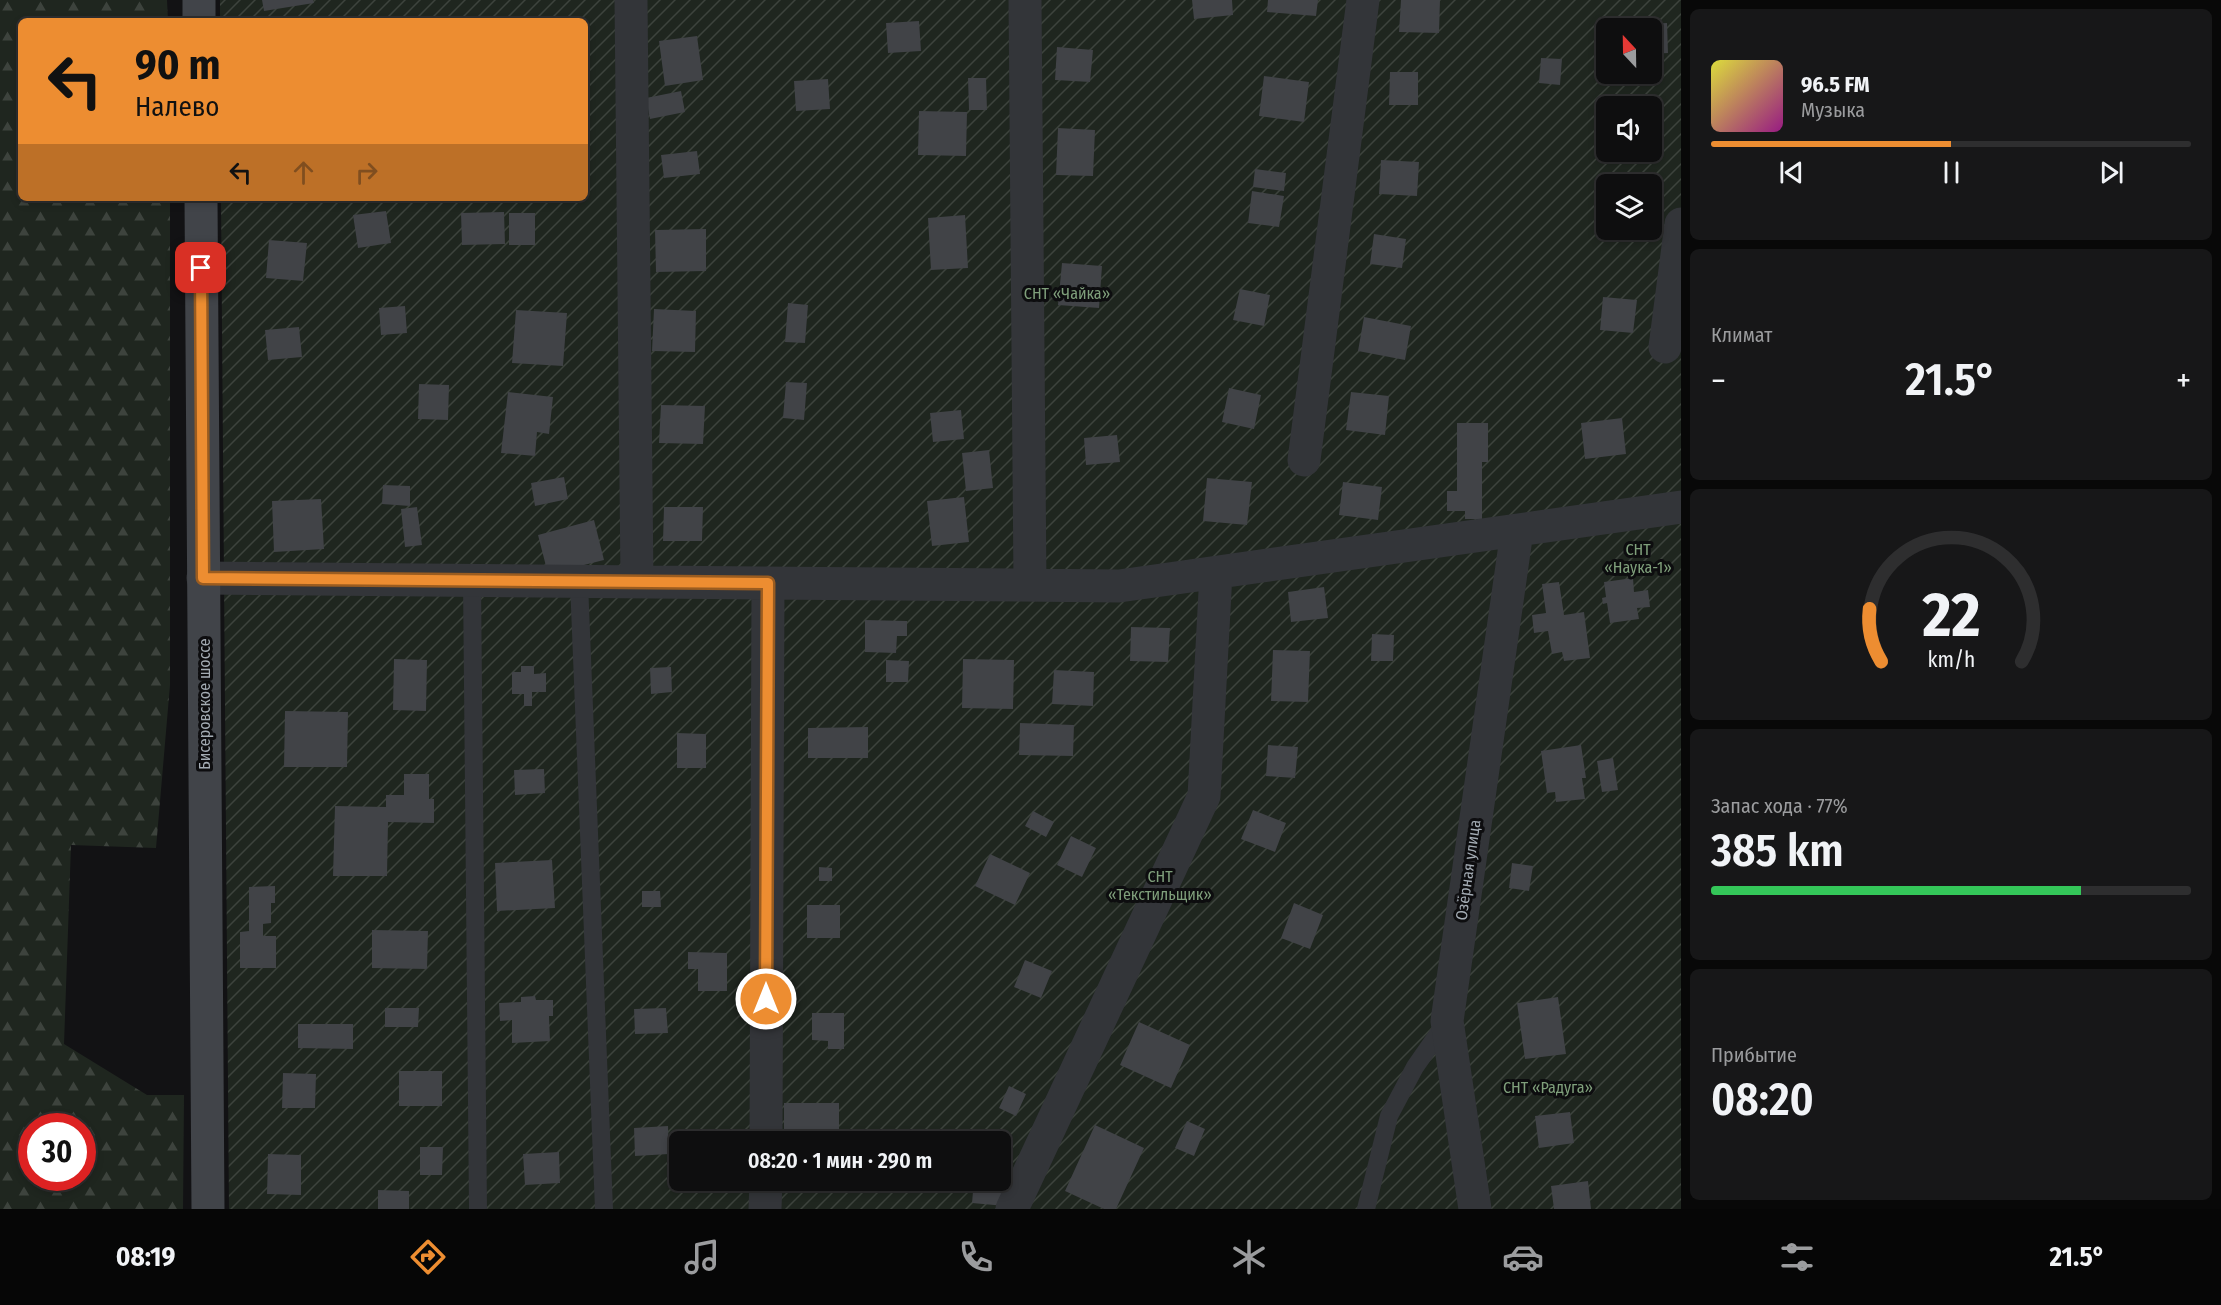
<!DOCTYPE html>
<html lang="ru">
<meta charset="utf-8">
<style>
:root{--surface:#0e0e0f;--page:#171718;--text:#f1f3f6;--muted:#9b9c9e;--line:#2e2e2f;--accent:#ed8d31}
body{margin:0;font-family:"Fira Sans Condensed",sans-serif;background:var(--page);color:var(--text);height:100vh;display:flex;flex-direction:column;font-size:22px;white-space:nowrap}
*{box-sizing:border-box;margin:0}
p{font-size:20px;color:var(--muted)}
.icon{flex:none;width:33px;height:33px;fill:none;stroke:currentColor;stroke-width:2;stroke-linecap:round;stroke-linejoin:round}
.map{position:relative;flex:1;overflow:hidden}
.sheet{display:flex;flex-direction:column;gap:9px;padding:9px;background:#080808;width:540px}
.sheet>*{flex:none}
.top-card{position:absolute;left:18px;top:18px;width:570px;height:183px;border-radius:9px;box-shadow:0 3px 9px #0003,0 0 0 2px var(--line);background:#ed8d31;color:#111;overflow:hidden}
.needle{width:39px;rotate:338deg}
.controls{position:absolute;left:1596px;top:18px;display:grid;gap:12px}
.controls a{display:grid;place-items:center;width:66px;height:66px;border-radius:9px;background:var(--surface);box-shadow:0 3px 9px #0003,0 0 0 2px var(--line);font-size:30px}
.speed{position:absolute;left:18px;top:1113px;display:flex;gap:12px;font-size:30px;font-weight:700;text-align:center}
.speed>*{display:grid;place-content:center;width:78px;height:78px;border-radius:50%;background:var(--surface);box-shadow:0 3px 9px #0003,0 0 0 2px var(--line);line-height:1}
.speed .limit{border:9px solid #d22;background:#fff;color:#111}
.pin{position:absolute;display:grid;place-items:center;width:51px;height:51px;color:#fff;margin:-26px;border-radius:12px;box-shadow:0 3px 9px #0006}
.me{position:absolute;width:66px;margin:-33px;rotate:0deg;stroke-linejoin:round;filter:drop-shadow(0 0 4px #0008)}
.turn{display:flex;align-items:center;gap:21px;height:126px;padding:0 18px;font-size:27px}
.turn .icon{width:78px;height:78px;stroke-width:2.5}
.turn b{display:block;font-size:42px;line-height:51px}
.lanes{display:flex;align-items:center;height:57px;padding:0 18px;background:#0003;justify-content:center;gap:30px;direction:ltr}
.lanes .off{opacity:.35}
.big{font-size:45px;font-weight:600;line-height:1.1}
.sheet .widget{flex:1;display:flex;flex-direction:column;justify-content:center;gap:9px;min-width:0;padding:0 21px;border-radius:9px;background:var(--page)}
.sheet .dial{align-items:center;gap:0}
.dial svg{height:156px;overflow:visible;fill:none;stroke:var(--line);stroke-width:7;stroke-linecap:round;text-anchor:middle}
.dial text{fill:var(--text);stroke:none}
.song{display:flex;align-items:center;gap:18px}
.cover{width:72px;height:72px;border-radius:9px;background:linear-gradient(135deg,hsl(60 70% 55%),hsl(310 70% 35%))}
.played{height:6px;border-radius:3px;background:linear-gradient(90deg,var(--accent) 50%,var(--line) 50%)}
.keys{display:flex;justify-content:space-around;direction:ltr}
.heat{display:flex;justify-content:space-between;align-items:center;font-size:33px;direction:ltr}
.charge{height:9px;border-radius:4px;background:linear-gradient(90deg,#34c759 77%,var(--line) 0)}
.trip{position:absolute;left:669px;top:1131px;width:342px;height:60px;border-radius:9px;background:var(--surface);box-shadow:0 3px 9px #0003,0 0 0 2px var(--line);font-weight:600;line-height:60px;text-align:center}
.dock{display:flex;height:96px;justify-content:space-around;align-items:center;background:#060606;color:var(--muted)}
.dock .icon{width:42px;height:42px}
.dock .selected{color:var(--accent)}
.dock b{font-size:27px;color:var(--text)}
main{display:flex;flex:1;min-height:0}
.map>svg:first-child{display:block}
.forest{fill:url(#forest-firs);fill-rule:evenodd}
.garden{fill:url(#garden-furrows);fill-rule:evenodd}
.building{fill:#414347}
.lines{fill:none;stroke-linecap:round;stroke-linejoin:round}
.lane{stroke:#333539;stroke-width:18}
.street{stroke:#333539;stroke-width:33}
.secondary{stroke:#414449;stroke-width:33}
.route-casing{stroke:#9a5c20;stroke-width:15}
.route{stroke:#ed8d31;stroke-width:10}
.labels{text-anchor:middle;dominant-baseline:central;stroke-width:6;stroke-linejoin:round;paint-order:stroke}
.park-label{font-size:16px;fill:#7f9f7b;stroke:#0d0d0f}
.street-label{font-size:16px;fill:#a4acb4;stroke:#0d0d0f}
</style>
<main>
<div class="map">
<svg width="1681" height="1209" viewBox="0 0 1681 1209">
<defs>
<pattern id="forest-firs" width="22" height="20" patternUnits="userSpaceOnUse" patternTransform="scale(1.5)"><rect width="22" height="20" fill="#1f261f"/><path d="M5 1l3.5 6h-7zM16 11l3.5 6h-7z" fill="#3d433d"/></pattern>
<pattern id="garden-furrows" width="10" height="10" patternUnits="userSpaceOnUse" patternTransform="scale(1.5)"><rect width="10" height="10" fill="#1f261f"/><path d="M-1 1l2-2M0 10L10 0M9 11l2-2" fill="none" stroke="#3d433d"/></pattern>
</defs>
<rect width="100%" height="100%" fill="#121214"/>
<path class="forest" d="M 0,0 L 167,0 L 168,21 L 21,21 L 21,198 L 170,198 L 170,685 L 156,848 L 71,845 L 64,1044 L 147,1095 L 184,1095 L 183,1209 L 0,1209 ZM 32,1126 L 82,1126 L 82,1178 L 32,1178 Z"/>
<path class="garden" d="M 220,0 L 1681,0 L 1681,1209 L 229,1209 L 221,198 L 585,198 L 585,21 L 220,21 ZM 1606,28 L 1652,28 L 1652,74 L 1606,74 ZM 1606,106 L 1652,106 L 1652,152 L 1606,152 ZM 1606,184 L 1652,184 L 1652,230 L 1606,230 ZM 680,1142 L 1000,1142 L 1000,1180 L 680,1180 Z"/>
<path class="building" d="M 262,0 L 313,0 L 314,3 L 264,11 Z
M 1192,0 L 1232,0 L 1233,15 L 1194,19 Z
M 1268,0 L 1318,0 L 1316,16 L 1267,12 Z
M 1401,0 L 1440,0 L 1439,33 L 1399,32 Z
M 919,21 L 921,51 L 888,53 L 886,23 Z
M 1667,23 L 1668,53 L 1652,54 L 1652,28 L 1624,28 L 1624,25 Z
M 697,36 L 703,80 L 665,86 L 659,41 Z
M 1057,47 L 1093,50 L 1090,82 L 1055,80 Z
M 1541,58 L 1562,59 L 1560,85 L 1539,83 Z
M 1390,72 L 1418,72 L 1418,105 L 1389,105 Z
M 1264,76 L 1309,82 L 1304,122 L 1259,116 Z
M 968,78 L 986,78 L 987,110 L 969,110 Z
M 828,79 L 830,109 L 796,111 L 794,81 Z
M 681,91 L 685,112 L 650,119 L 646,98 Z
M 919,111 L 967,112 L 966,156 L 918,155 Z
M 1652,114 L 1659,114 L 1659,143 L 1652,143 Z
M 1058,128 L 1095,130 L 1093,176 L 1056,175 Z
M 697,151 L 700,174 L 664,178 L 661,155 Z
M 1381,160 L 1419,162 L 1417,196 L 1379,194 Z
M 1255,169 L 1286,173 L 1284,191 L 1253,187 Z
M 1252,191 L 1284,196 L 1279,227 L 1248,223 Z
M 386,211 L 391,243 L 358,248 L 353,215 Z
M 504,212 L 505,244 L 462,245 L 461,213 Z
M 509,213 L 535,213 L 535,245 L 509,245 Z
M 965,215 L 968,268 L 931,270 L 928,218 Z
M 706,229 L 706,271 L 656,272 L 655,230 Z
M 1609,230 L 1647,230 L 1645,240 L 1609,236 Z
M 1374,234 L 1406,239 L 1402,268 L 1370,264 Z
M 269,240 L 307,243 L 303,281 L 266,278 Z
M 1062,263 L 1102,266 L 1099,308 L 1058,305 Z
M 1240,289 L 1270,295 L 1264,326 L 1233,320 Z
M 1603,297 L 1637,300 L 1633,333 L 1600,330 Z
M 788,303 L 808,305 L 805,343 L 785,342 Z
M 405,306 L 407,333 L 381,335 L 379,308 Z
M 654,309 L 696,311 L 695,352 L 652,351 Z
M 516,310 L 567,313 L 563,366 L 512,363 Z
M 1364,317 L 1411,326 L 1405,360 L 1358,351 Z
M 299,327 L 302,357 L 268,360 L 265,330 Z
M 786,382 L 807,383 L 804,420 L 783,418 Z
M 419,384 L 449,385 L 448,420 L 418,419 Z
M 1229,388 L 1261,395 L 1254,429 L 1222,422 Z
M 508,392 L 553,397 L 549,434 L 537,432 L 535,456 L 501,453 Z
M 1351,392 L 1389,396 L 1385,435 L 1346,430 Z
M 661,405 L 705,406 L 703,444 L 659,443 Z
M 961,410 L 964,439 L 933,442 L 930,413 Z
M 1622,418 L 1626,454 L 1585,459 L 1581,423 Z
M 1457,423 L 1488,423 L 1488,462 L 1482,462 L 1482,519 L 1465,519 L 1465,511 L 1447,511 L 1447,491 L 1457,491 Z
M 1117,435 L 1120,462 L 1086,465 L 1084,438 Z
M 989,450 L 993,488 L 966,491 L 962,453 Z
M 564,477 L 568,499 L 535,506 L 531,483 Z
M 1207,478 L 1252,482 L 1247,525 L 1203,521 Z
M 1343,482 L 1382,487 L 1378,520 L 1339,515 Z
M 383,485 L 410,486 L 410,506 L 382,504 Z
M 964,497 L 969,542 L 932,546 L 927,501 Z
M 321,499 L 324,549 L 274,552 L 272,501 Z
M 417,507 L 422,545 L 405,547 L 401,509 Z
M 664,507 L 703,507 L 702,541 L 663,541 Z
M 594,520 L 604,560 L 548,574 L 538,535 Z
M 1633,578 L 1634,592 L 1648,590 L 1650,607 L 1637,608 L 1639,619 L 1610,623 L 1607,603 L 1603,604 L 1602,598 L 1606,597 L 1604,582 Z
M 1559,582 L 1564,615 L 1584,612 L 1590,658 L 1564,661 L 1562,652 L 1552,654 L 1548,631 L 1534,633 L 1532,615 L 1546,613 L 1542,584 Z
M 1324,587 L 1328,618 L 1291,622 L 1288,592 Z
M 865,620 L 907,621 L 907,636 L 897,636 L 896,653 L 865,652 Z
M 1131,627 L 1170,628 L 1168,662 L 1130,661 Z
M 1372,634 L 1394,635 L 1393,661 L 1371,661 Z
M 1273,650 L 1310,651 L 1308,702 L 1271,701 Z
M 394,659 L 427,660 L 426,711 L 393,710 Z
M 963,659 L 1014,660 L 1013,709 L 962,708 Z
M 886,660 L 909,661 L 908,682 L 886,682 Z
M 521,666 L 534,666 L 534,674 L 546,673 L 546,692 L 532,692 L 532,706 L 524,706 L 524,694 L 512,694 L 512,672 L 521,672 Z
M 671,667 L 672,692 L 651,694 L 650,668 Z
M 1054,670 L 1094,672 L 1093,706 L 1052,704 Z
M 285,711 L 348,712 L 347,767 L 284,767 Z
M 1020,723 L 1074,725 L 1073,756 L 1019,755 Z
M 868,727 L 868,758 L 808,758 L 808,728 Z
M 677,733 L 706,734 L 706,768 L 677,768 Z
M 1268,745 L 1298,747 L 1295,778 L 1266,776 Z
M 1581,745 L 1586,778 L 1582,778 L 1585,799 L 1556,802 L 1555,792 L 1547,793 L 1541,751 Z
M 1613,758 L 1618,790 L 1602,792 L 1597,761 Z
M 544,769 L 545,793 L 515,795 L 514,770 Z
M 404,774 L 429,774 L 429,799 L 434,799 L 434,823 L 388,822 L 387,876 L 333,876 L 335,806 L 386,807 L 386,795 L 404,795 Z
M 1253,810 L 1286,823 L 1275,852 L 1241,839 Z
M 1033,811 L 1054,822 L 1046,837 L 1025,826 Z
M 1071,836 L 1096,848 L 1082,877 L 1057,865 Z
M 990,854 L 1030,873 L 1015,905 L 975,886 Z
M 552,860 L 555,908 L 497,911 L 495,863 Z
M 1512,863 L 1533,866 L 1529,891 L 1509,888 Z
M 819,867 L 832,868 L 832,881 L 819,881 Z
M 275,886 L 275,903 L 271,903 L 271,923 L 263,924 L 263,936 L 276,936 L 276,968 L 240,968 L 240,932 L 249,931 L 249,887 Z
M 642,891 L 660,891 L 661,907 L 642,907 Z
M 1294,903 L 1323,915 L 1310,949 L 1281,938 Z
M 807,905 L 840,905 L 840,938 L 807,938 Z
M 372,930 L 428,931 L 427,969 L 372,968 Z
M 688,952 L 727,953 L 727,991 L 698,991 L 698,969 L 688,969 Z
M 1025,960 L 1052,971 L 1041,998 L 1014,987 Z
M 535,996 L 536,1000 L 553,1000 L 553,1016 L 549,1016 L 550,1041 L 512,1043 L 512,1020 L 500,1021 L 499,1003 L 521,1002 L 521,997 Z
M 1558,997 L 1566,1054 L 1525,1059 L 1517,1003 Z
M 385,1008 L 419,1008 L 418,1027 L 385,1027 Z
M 666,1008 L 668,1033 L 635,1034 L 634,1009 Z
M 812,1013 L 844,1013 L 844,1049 L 828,1049 L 828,1041 L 812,1040 Z
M 1139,1022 L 1190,1045 L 1171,1088 L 1120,1065 Z
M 298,1024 L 353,1024 L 353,1049 L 298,1048 Z
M 399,1071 L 442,1071 L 442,1106 L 399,1106 Z
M 283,1073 L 316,1074 L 315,1108 L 282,1108 Z
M 1009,1086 L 1026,1094 L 1016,1116 L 999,1108 Z
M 784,1103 L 839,1103 L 839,1142 L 784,1142 Z
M 1570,1112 L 1574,1143 L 1539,1148 L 1535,1116 Z
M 1187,1121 L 1205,1129 L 1194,1156 L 1175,1148 Z
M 1095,1125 L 1144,1148 L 1116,1209 L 1104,1209 L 1065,1191 Z
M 668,1126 L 669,1154 L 635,1156 L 634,1128 Z
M 420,1147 L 443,1147 L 442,1175 L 420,1175 Z
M 559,1152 L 560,1183 L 525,1185 L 523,1154 Z
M 268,1154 L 301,1155 L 301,1195 L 267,1194 Z
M 1000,1175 L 1008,1176 L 1005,1206 L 972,1203 L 974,1180 L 1000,1180 Z
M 1588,1181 L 1591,1209 L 1554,1209 L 1551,1186 Z
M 378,1190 L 409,1191 L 409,1209 L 378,1209 Z"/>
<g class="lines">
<path class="lane" d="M 472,581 L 478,1209
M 579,582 L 604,1209
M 1366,1209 L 1389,1116 L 1415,1067 L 1447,1021"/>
<path class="street" d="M 631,0 L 637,582
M 1025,0 L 1030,585
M 1665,347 L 1681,224
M 1304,460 L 1363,0
M 203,578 L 1119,586 L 1681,507
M 766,1142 L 768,583
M 765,1209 L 766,1180
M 1012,1209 L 1204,796 L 1216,573
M 1475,1209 L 1447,1021 L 1517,531"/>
<path class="secondary" d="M 199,0 L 199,21
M 201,198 L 208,1209"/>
</g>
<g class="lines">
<g class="route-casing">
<path id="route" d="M 201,268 L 203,578 L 768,583 L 766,999"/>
</g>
<use href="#route" class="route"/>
</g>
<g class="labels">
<g class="park-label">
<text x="1067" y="293">СНТ «Чайка»</text>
<text x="1638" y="549">СНТ<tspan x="1638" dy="18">«Наука-1»</tspan></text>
<text x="1160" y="876">СНТ<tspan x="1160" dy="18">«Текстильщик»</tspan></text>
<text x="1548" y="1087">СНТ «Радуга»</text>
</g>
<g class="street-label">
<text transform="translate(204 704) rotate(-90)">Бисеровское шоссе</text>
<text transform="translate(1468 870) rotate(-82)">Озёрная улица</text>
</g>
</g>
</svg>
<div class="controls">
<a><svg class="needle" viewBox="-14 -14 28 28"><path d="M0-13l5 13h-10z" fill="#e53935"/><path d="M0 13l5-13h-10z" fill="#9b9c9e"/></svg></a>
<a><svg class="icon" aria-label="sound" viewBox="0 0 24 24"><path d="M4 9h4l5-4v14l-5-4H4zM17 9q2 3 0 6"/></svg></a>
<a><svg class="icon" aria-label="layers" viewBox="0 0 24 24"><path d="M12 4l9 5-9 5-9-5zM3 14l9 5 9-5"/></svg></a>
</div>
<div class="speed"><div class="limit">30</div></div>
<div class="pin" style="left:201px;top:268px;background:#d93025"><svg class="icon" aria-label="arrive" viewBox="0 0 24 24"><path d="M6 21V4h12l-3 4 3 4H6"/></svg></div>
<svg class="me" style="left:766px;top:999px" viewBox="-20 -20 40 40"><circle r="17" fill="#ed8d31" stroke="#fff" stroke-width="3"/><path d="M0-11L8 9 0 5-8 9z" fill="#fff"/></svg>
<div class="trip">08:20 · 1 мин · 290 m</div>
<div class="top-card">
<div class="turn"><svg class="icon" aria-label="left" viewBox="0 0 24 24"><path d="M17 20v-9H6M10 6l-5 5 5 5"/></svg><div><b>90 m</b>Налево</div></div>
<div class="lanes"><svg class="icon" aria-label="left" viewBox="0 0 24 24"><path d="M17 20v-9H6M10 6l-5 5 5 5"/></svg><svg class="icon off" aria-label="ahead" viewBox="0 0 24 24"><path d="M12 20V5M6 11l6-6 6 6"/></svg><svg class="icon off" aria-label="right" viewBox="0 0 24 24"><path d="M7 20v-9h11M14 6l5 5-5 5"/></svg></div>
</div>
</div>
<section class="sheet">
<div class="widget">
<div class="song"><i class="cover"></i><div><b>96.5 FM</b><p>Музыка</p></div></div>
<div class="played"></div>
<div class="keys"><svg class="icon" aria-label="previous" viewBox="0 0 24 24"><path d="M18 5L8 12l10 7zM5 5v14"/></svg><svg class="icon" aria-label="pause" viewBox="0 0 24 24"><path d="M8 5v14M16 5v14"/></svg><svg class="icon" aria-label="next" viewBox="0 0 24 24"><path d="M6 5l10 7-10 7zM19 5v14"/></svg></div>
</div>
<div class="widget"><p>Климат</p>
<div class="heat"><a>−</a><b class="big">21.5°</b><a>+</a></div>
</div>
<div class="widget dial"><svg viewBox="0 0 100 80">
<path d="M14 69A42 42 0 1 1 86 69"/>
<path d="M14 69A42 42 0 0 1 8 42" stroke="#ed8d31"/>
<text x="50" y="56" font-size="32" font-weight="700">22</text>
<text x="50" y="72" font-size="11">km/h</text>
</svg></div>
<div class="widget"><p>Запас хода · 77%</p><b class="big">385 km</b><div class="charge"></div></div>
<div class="widget"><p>Прибытие</p><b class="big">08:20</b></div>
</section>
</main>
<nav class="dock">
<b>08:19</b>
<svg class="icon selected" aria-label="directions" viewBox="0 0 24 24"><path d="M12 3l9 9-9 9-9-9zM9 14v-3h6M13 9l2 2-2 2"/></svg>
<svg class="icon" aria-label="music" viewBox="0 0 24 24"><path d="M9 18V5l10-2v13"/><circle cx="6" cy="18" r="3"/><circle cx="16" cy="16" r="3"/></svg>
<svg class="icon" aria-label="phone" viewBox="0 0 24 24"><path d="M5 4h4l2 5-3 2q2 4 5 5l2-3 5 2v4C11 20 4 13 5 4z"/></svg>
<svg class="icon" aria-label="climate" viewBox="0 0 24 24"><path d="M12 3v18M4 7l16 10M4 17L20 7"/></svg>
<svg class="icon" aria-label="car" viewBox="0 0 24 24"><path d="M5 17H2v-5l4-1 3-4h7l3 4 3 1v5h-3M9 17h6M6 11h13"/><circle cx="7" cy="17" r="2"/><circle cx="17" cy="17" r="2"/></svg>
<svg class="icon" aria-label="filters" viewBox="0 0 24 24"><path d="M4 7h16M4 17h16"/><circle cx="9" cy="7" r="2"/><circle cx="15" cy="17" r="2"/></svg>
<b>21.5°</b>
</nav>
